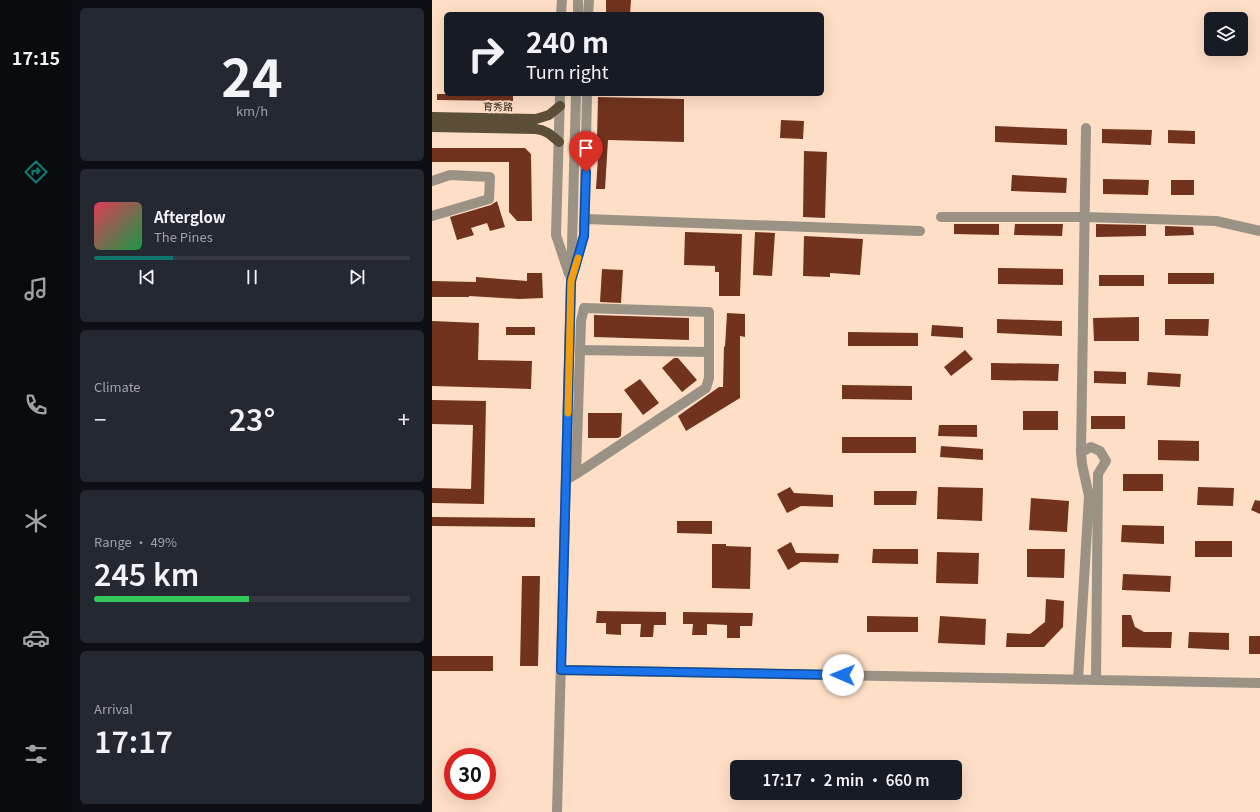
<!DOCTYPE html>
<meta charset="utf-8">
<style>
:root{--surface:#171b24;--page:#242831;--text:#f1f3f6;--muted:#9ea1a6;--line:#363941;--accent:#0f766e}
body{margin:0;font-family:Georgia,"Noto Sans SC",serif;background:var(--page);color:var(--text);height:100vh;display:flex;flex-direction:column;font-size:15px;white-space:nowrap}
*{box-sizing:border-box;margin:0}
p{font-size:13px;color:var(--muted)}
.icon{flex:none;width:22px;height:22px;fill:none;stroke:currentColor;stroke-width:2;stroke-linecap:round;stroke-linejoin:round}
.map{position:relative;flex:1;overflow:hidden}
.side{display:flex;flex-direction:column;gap:8px;padding:8px;background:#0d0f14;width:360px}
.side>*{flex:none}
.hud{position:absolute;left:12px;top:12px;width:380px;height:84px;border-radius:6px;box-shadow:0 4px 16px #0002;background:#171b24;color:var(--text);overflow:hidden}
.buttons{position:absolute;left:772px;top:12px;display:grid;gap:8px}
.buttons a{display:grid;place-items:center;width:44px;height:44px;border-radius:6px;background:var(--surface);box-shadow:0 4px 16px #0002;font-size:20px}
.speed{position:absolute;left:12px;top:748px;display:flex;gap:8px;font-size:20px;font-weight:700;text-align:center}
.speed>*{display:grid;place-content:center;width:52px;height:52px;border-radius:50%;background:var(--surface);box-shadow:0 4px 16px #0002;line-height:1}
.speed .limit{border:6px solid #d22;background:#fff;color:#111}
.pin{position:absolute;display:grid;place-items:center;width:34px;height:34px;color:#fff;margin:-41px -17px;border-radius:50% 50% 50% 0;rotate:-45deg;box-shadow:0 0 4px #0007}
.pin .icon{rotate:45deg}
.me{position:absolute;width:44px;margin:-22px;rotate:271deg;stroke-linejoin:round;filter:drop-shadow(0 0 3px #0008)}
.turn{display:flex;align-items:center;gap:14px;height:84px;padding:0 16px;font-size:18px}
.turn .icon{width:52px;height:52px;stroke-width:2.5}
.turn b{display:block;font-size:28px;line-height:34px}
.big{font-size:30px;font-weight:600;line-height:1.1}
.side .card{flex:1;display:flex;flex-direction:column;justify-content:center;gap:6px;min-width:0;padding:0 14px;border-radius:6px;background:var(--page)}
.side .dial{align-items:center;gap:0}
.dial b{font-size:52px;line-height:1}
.song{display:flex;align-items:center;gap:12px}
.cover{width:48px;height:48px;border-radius:6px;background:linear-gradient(135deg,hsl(350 70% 55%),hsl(140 70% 35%))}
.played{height:4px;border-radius:2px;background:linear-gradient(90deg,var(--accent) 25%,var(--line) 25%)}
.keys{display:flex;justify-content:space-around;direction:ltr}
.heat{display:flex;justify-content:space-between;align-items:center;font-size:22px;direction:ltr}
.charge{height:6px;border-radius:3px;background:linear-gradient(90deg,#34c759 49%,var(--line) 0)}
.trip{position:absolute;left:298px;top:760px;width:232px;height:40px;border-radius:6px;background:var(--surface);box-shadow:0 4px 16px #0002;font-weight:600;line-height:40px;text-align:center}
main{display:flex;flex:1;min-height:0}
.tab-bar{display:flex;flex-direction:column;width:72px;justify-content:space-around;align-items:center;background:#090b0e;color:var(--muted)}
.tab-bar .icon{width:28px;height:28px}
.tab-bar .active{color:var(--accent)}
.tab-bar b{font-size:18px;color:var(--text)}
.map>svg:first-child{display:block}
.building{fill:#71331e}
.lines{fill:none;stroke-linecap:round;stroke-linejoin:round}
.minor{stroke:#9a9285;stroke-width:10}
.major{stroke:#5c4f37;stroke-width:10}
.route-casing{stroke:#114b97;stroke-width:10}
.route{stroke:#1a73e8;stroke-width:7}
.slow{stroke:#f59e0b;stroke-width:7}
.labels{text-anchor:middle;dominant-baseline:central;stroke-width:4;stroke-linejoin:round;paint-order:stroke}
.street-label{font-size:10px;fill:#251a11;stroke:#fedec5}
</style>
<main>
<nav class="tab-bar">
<b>17:15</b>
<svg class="icon active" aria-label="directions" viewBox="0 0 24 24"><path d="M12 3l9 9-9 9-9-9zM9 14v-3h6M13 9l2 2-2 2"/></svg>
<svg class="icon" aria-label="music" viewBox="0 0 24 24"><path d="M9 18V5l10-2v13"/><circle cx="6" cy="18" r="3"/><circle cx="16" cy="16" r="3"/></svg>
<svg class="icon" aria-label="phone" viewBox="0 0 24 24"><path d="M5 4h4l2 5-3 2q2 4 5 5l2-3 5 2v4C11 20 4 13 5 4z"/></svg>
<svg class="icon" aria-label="climate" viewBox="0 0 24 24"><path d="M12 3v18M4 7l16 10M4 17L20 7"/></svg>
<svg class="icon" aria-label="car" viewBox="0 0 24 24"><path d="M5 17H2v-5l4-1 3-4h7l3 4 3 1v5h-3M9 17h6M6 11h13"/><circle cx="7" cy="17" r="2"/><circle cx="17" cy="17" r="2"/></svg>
<svg class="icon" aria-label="filters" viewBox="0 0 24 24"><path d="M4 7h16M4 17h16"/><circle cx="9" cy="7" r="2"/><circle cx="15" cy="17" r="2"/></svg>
</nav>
<section class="side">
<div class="card dial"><b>24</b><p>km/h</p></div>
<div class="card">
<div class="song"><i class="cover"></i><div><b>Afterglow</b><p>The Pines</p></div></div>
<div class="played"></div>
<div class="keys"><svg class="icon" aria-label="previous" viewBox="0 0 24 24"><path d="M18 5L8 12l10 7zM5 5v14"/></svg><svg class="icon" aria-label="pause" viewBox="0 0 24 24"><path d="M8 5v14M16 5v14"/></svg><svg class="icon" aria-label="next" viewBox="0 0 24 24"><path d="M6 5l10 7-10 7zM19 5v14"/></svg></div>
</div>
<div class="card"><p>Climate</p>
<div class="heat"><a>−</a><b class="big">23°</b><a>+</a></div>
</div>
<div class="card"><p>Range · 49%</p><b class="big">245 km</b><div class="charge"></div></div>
<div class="card"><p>Arrival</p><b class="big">17:17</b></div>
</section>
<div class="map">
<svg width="828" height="812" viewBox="0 0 828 812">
<rect width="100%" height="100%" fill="#fedec5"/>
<path class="building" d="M 174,0 L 199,0 L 198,14 L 174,14 Z
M 5,94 L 81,94 L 81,101 L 5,100 Z
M 166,97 L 252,99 L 252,142 L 176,140 L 173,189 L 164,189 L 167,140 L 165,140 Z
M 349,120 L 372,121 L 371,139 L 348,138 Z
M 563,126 L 635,129 L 635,145 L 563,142 Z
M 670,129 L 720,130 L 719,145 L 670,143 Z
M 736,130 L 763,131 L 763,144 L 736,143 Z
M 0,148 L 93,148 L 99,154 L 100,221 L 85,221 L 77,212 L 77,162 L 0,162 Z
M 372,151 L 395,152 L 393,218 L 371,217 Z
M 580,175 L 635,178 L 634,193 L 579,191 Z
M 671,179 L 717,180 L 716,195 L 671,194 Z
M 739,180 L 762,180 L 762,195 L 739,195 Z
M 65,201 L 73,227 L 58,231 L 55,223 L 39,228 L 42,235 L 25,240 L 18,217 L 59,205 Z
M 522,224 L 567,224 L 567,235 L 522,234 Z
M 583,224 L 631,224 L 630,236 L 582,235 Z
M 664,224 L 714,225 L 714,236 L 664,237 Z
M 733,226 L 761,227 L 762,235 L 733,236 Z
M 253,232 L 310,234 L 308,296 L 287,296 L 287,272 L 283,272 L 283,266 L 252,265 Z
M 323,232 L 343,233 L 340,276 L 321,275 Z
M 372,236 L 431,239 L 428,275 L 398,273 L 398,277 L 371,276 Z
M 566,268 L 631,269 L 631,285 L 566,284 Z
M 170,269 L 191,270 L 189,303 L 168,302 Z
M 95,273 L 110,273 L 111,298 L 87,299 L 37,296 L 37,297 L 0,297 L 0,281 L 44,282 L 44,277 L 95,281 Z
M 736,273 L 782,273 L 782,284 L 736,284 Z
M 667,275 L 712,275 L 712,286 L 667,286 Z
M 295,313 L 313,314 L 313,337 L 308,336 L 308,398 L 254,431 L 246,416 L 287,387 L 291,387 L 292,346 L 293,347 Z
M 162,315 L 257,318 L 257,340 L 162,337 Z
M 707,317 L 707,341 L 662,341 L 661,318 Z
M 565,319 L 630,321 L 630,336 L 565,333 Z
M 733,319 L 777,319 L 776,336 L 733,335 Z
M 0,321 L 47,323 L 46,360 L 100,361 L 99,389 L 0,386 Z
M 500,325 L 531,327 L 531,338 L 499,336 Z
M 74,327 L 103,327 L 103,335 L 74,335 Z
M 416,332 L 486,333 L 486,346 L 416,346 Z
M 533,350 L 541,359 L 519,376 L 512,367 Z
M 242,358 L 246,358 L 265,380 L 250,392 L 230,368 Z
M 559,363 L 627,364 L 626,381 L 559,380 Z
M 662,371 L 694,372 L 694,384 L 662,383 Z
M 716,372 L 749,374 L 748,387 L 715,385 Z
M 208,379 L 227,403 L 211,415 L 192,390 Z
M 410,385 L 480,386 L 480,400 L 410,399 Z
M 0,400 L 54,401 L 52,504 L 0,503 L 0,488 L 39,489 L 41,425 L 0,424 Z
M 591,411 L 626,411 L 626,430 L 591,430 Z
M 156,413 L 190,413 L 189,436 L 186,438 L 156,438 Z
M 659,416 L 693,416 L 693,429 L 659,429 Z
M 507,425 L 545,425 L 545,437 L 506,436 Z
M 410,437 L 484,437 L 484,453 L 410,453 Z
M 726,440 L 767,441 L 767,461 L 726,460 Z
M 509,446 L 551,449 L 551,460 L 508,457 Z
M 691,474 L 731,474 L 731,491 L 691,491 Z
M 358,487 L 362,493 L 401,495 L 401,507 L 369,506 L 355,513 L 345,494 Z
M 506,487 L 551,488 L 550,521 L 505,519 Z
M 766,487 L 802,488 L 801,506 L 765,505 Z
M 442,491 L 485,491 L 484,505 L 442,505 Z
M 599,498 L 637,501 L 635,532 L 597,530 Z
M 823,500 L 828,501 L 828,514 L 819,510 Z
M 0,517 L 103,518 L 103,527 L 0,526 Z
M 245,521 L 280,521 L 280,534 L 245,533 Z
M 690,525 L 732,526 L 732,544 L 689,542 Z
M 763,541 L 800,541 L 800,557 L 763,557 Z
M 359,542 L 364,553 L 407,554 L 406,563 L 369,562 L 356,570 L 345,550 Z
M 280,544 L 294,544 L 294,546 L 319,547 L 318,589 L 280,588 Z
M 441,549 L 486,549 L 486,564 L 440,563 Z
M 595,549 L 633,549 L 632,578 L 595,577 Z
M 505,552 L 547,553 L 546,584 L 504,583 Z
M 691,574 L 739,576 L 738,592 L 690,590 Z
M 90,576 L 108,576 L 106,666 L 88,666 Z
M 614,599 L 632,601 L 631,627 L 612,647 L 574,647 L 575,633 L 598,634 L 613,622 Z
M 165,611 L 234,612 L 234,625 L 222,625 L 221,637 L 208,637 L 209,624 L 189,624 L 189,635 L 174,634 L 174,623 L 164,623 Z
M 251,612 L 321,613 L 320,626 L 308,626 L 308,638 L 295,638 L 295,625 L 275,624 L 275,635 L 260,635 L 261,624 L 251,624 Z
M 690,615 L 699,615 L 703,627 L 712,632 L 740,632 L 739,648 L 690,647 Z
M 435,616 L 486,617 L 486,632 L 435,632 Z
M 508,616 L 554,619 L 553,645 L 506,643 Z
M 757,632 L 797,633 L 797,650 L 756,648 Z
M 817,636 L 828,636 L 828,654 L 817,654 Z
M 0,656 L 61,656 L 61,671 L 0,671 Z"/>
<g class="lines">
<path class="minor" d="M 129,14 L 130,0
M 146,14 L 146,0
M 156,14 L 157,0
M 128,94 L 124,235 L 137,274
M 0,181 L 18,175 L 58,177 L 57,199 L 0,216
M 509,217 L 653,217 L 784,221 L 828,231
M 153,219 L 488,231
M 143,268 L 152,235 L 155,94
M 148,350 L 277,352
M 649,452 L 654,128
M 134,480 L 144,474 L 274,388 L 277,378 L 277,312 L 152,308 L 149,321 L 144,474
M 129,670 L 828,683
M 646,680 L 657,496 L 650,464 L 649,452 L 659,447 L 668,451 L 674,461 L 666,474 L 664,680
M 125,812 L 144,94"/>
<path class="major" d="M 0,117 L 104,119 L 117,115 L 128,106
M 0,127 L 104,129 C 114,130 119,135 127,142"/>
</g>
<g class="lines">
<g class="route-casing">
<path id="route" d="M 154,172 L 152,236 L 139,281 L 129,670 L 411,675"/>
</g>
<use href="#route" class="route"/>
<path class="slow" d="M 136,413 L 139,281 L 146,258"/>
</g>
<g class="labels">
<g class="street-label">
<text transform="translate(66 106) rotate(1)">育秀路</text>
</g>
</g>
</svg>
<div class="buttons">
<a><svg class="icon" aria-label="layers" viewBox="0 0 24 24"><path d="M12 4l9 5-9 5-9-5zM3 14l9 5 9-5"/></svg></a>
</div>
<div class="speed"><div class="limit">30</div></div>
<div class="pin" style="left:154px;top:172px;background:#d93025"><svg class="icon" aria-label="arrive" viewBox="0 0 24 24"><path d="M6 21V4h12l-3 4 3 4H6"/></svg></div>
<svg class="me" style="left:411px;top:675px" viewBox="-20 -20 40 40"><circle r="19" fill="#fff"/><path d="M0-13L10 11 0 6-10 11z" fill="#1a73e8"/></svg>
<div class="trip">17:17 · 2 min · 660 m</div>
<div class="hud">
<div class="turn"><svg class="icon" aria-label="right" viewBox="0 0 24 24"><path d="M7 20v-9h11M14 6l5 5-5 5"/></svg><div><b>240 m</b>Turn right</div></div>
</div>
</div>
</main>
